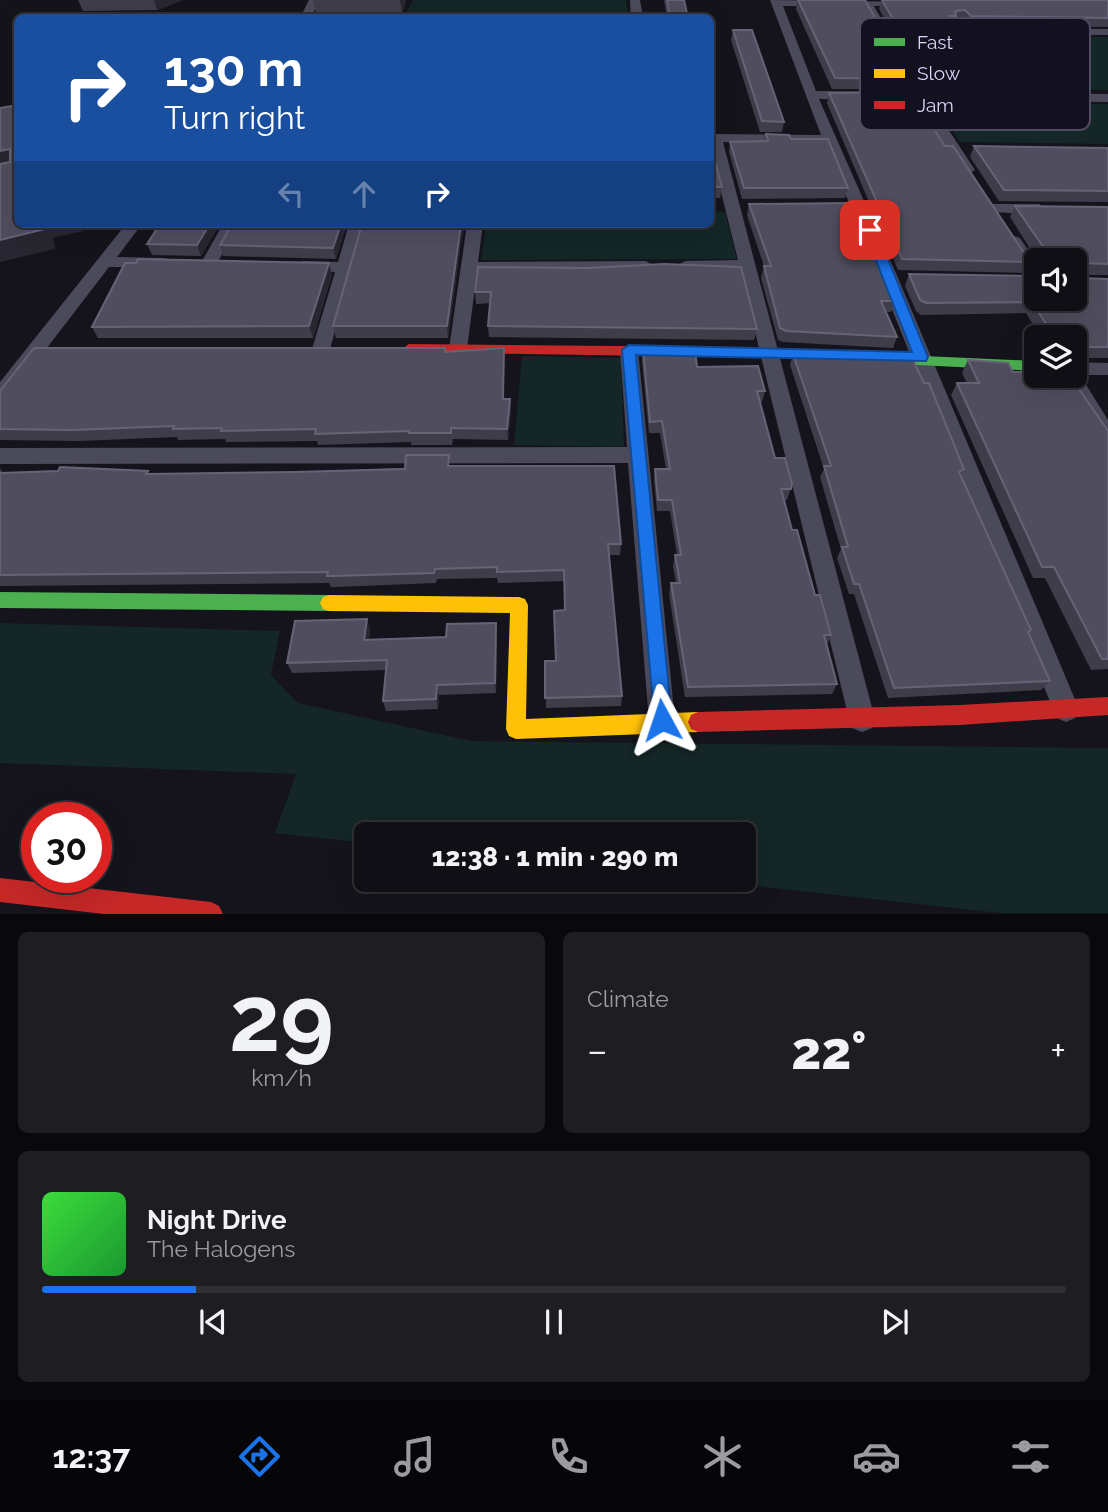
<!DOCTYPE html>
<meta charset="utf-8">
<style>
:root{--surface:#100f15;--page:#1e1d22;--text:#f1f3f6;--muted:#9c9ca0;--line:#302f34;--accent:#1a73e8}
body{margin:0;font-family:Raleway,sans-serif;background:var(--page);color:var(--text);height:100vh;display:flex;flex-direction:column;font-size:26px;white-space:nowrap}
*{box-sizing:border-box;margin:0}
p{font-size:23px;color:var(--muted)}
.icon{flex:none;width:38px;height:38px;fill:none;stroke:currentColor;stroke-width:2;stroke-linecap:round;stroke-linejoin:round}
.map{position:relative;height:914px;overflow:hidden}
.details{display:flex;flex-direction:column;gap:18px;padding:18px;background:#09080c;flex:1}
.details>*{flex:none}
.guide{position:absolute;left:14px;top:14px;width:700px;height:214px;border-radius:10px;box-shadow:0 7px 28px #0002,0 0 0 2px var(--line);background:#1a4fa0;color:#fff;overflow:hidden}
.tools{position:absolute;left:1024px;top:248px;display:grid;gap:14px}
.tools a{display:grid;place-items:center;width:63px;height:63px;border-radius:10px;background:var(--surface);box-shadow:0 7px 28px #0002,0 0 0 2px var(--line);font-size:35px}
.speed{position:absolute;left:21px;top:802px;display:flex;gap:14px;font-size:35px;font-weight:700;text-align:center}
.speed>*{display:grid;place-content:center;width:91px;height:91px;border-radius:50%;background:var(--surface);box-shadow:0 7px 28px #0002,0 0 0 2px var(--line);line-height:1}
.speed .limit{border:10px solid #d22;background:#fff;color:#111}
.pin{position:absolute;display:grid;place-items:center;width:60px;height:60px;color:#fff;margin:-30px;border-radius:14px;box-shadow:0 4px 10px #0006}
.me{position:absolute;width:77px;margin:-38px;rotate:355deg;stroke-linejoin:round;filter:drop-shadow(0 0 5px #0008)}
.turn{display:flex;align-items:center;gap:24px;height:147px;padding:0 35px;font-size:32px}
.turn .icon{width:91px;height:91px;stroke-width:2.5}
.turn b{display:block;font-size:49px;line-height:60px}
.lanes{display:flex;align-items:center;height:66px;padding:0 35px;background:#0003;justify-content:center;gap:35px;direction:ltr}
.lanes .off{opacity:.35}
.big{font-size:52px;font-weight:800;line-height:1.1}
.details .tile{flex:1;display:flex;flex-direction:column;justify-content:center;gap:10px;min-width:0;padding:0 24px;border-radius:10px;background:var(--page)}
.details .dial{align-items:center;gap:0}
.dial b{font-size:91px;line-height:1}
.song{display:flex;align-items:center;gap:21px}
.cover{width:84px;height:84px;border-radius:10px;background:linear-gradient(135deg,hsl(120 70% 55%),hsl(130 70% 35%))}
.played{height:7px;border-radius:4px;background:linear-gradient(90deg,var(--accent) 15%,var(--line) 15%)}
.keys{display:flex;justify-content:space-around;direction:ltr}
.heat{display:flex;justify-content:space-between;align-items:center;font-size:38px;direction:ltr}
.details .tiles{flex:1;display:grid;gap:18px;grid-template-columns:1fr 1fr}
.tile:last-child{grid-column:span 2}
.trip{position:absolute;left:354px;top:822px;width:402px;height:70px;border-radius:10px;background:var(--surface);box-shadow:0 7px 28px #0002,0 0 0 2px var(--line);font-weight:800;line-height:70px;text-align:center}
.tabs{display:flex;height:112px;justify-content:space-around;align-items:center;background:#060608;color:var(--muted)}
.tabs .icon{width:49px;height:49px}
.tabs .current{color:var(--accent)}
.tabs b{font-size:32px;color:var(--text)}
.map>svg:first-child{display:block}
.green{fill:#142626}
.lines{fill:none;stroke-linecap:round;stroke-linejoin:round}
.street{fill:#4b4a5b;fill-rule:evenodd}
.fast{fill:#4caf50;fill-rule:evenodd}
.slow{fill:#ffc107;fill-rule:evenodd}
.jam{fill:#c62828;fill-rule:evenodd}
.wall{fill:#403d4b}
.shaded-wall{fill:#282630}
.building{fill:#504e5e;stroke:#666376;stroke-width:2}
.route{fill:#1a73e8;stroke:#114b97;stroke-width:2}
.key{fill:#131020;stroke:#4f4b61;stroke-width:2}
.key-label{font-size:19px;fill:#dad5f9}
</style>
<div class="map">
<svg width="1108" height="914" viewBox="0 0 1108 914">
<rect width="100%" height="100%" fill="#15141c"/>
<path class="green" d="M 413,0 L 626,0 L 628,17 L 313,17 L 404,16 Z
M 980,36 L 1108,37 L 1108,90 L 1028,89 Z
M 933,102 L 1108,104 L 1108,144 L 960,142 Z
M 711,211 L 725,212 L 737,259 L 481,260 L 486,224 L 710,224 Z
M 522,356 L 621,358 L 624,447 L 514,445 Z
M 0,623 L 280,631 L 271,675 L 298,703 L 471,741 L 1108,748 L 1108,913 L 1000,913 L 702,880 L 744,880 L 744,835 L 366,835 L 366,843 L 275,833 L 296,774 L 0,763 Z"/>
<g class="lines">
<path class="street" d="M 309,0 L 319,0 L 311,18 L 300,18 Z
M 630,0 L 640,0 L 643,18 L 631,18 Z
M 770,0 L 915,2 L 910,5 L 874,6 L 905,60 L 899,64 L 893,60 L 864,6 L 783,6 L 816,91 L 1006,93 L 959,33 L 954,22 L 962,22 L 967,28 L 1108,29 L 1108,35 L 972,34 L 1016,88 L 1016,93 L 1108,94 L 1108,102 L 929,100 L 975,170 L 968,174 L 963,173 L 916,100 L 819,99 L 898,278 L 1079,709 L 1075,718 L 1066,722 L 1057,718 L 1053,709 L 825,143 L 723,142 L 875,719 L 872,728 L 862,732 L 852,728 L 849,719 L 740,270 L 685,271 L 677,266 L 685,261 L 738,260 L 710,148 L 710,134 L 821,135 Z
M 993,204 L 1039,204 L 1047,209 L 1039,214 L 988,212 L 985,209 Z
M 126,224 L 142,224 L 117,257 L 163,258 L 169,259 L 169,267 L 109,267 L 7,400 L 0,402 L 0,382 Z
M 223,224 L 239,224 L 215,267 L 203,267 L 201,263 Z
M 349,224 L 365,224 L 330,349 L 321,355 L 312,349 L 335,272 L 303,271 L 295,266 L 303,261 L 338,262 Z
M 467,224 L 483,224 L 478,262 L 646,261 L 654,266 L 646,271 L 477,272 L 467,349 L 458,355 L 449,349 Z
M 1014,236 L 1020,238 L 1036,262 L 1036,279 L 1030,278 L 1006,241 Z
M 629,344 L 638,350 L 675,721 L 672,730 L 662,734 L 652,730 L 649,721 L 628,463 L 0,464 L 0,448 L 627,447 L 620,350 Z
M 1074,362 L 1108,363 L 1108,375 L 1080,375 L 1108,420 L 1108,444 L 1101,442 L 1062,376 L 1074,376 Z"/>
<path class="fast" d="M 721,347 L 1036,361 L 1036,371 L 716,355 L 714,352 Z
M 0,592 L 329,595 L 335,597 L 338,603 L 335,609 L 329,611 L 0,608 Z"/>
<path class="slow" d="M 329,595 L 519,597 L 525,599 L 528,605 L 526,719 L 698,712 L 705,715 L 708,722 L 705,729 L 698,732 L 516,739 L 509,736 L 506,729 L 510,613 L 329,611 L 323,609 L 320,603 L 323,597 Z"/>
<path class="jam" d="M 409,344 L 721,347 L 728,352 L 721,357 L 404,352 L 402,349 Z
M 1108,697 L 1108,715 L 960,725 L 698,732 L 691,729 L 688,722 L 691,715 L 698,712 L 960,705 Z
M 0,878 L 211,902 L 219,906 L 223,914 L 104,914 L 0,902 Z"/>
</g>
<path class="wall" d="M 78,0 L 183,0 L 157,10 L 83,11 Z
M 313,0 L 406,0 L 402,14 L 316,14 Z
M 664,0 L 684,0 L 688,18 L 667,18 Z
M 797,0 L 911,79 L 908,89 L 832,89 L 796,9 Z
M 882,0 L 1108,0 L 1108,27 L 968,25 L 962,19 L 955,20 L 954,23 L 995,79 L 992,89 L 924,89 L 879,9 Z
M 733,30 L 784,122 L 782,132 L 760,132 L 731,40 Z
M 829,93 L 945,146 L 1030,262 L 1024,273 L 898,270 L 827,103 Z
M 766,134 L 791,139 L 848,188 L 845,198 L 742,199 L 729,152 L 730,142 L 765,141 Z
M 710,144 L 722,187 L 720,198 L 710,198 Z
M 974,146 L 1108,148 L 1108,202 L 999,201 L 970,157 Z
M 749,204 L 895,301 L 891,312 L 886,312 L 897,337 L 893,348 L 783,342 L 778,340 L 761,278 L 764,266 L 747,215 Z
M 1015,206 L 1108,207 L 1108,275 L 1079,275 L 1080,278 L 1108,279 L 1108,358 L 1074,358 L 1074,338 L 1041,338 L 1026,313 L 921,315 L 916,311 L 905,286 L 909,274 L 1036,299 L 1074,261 L 1038,261 L 1010,217 Z
M 160,224 L 220,224 L 201,256 L 152,255 L 147,244 Z
M 347,224 L 336,259 L 223,256 L 220,245 Z
M 461,242 L 448,338 L 336,338 L 333,326 Z
M 478,267 L 757,329 L 754,340 L 489,337 L 488,326 L 490,303 L 476,304 L 475,292 Z
M 332,275 L 313,338 L 98,338 L 92,327 Z
M 504,348 L 504,399 L 510,399 L 511,411 L 508,440 L 453,439 L 452,445 L 411,445 L 411,442 L 318,445 L 317,441 L 226,442 L 225,439 L 178,440 L 177,437 L 79,441 L 0,440 L 0,391 L 446,352 Z
M 643,350 L 765,391 L 762,402 L 760,402 L 775,458 L 792,484 L 787,500 L 784,500 L 792,530 L 815,595 L 831,635 L 827,645 L 837,684 L 832,694 L 685,697 L 669,594 L 671,583 L 676,583 L 673,566 L 675,555 L 677,555 L 670,511 L 657,511 L 654,480 L 655,469 L 666,469 L 660,433 L 649,433 L 642,361 Z
M 793,354 L 964,469 L 961,476 L 1031,630 L 1028,633 L 1050,681 L 1041,690 L 888,698 L 854,594 L 849,594 L 837,558 L 841,549 L 820,477 L 824,469 L 790,365 Z
M 968,360 L 1013,372 L 1108,431 L 1108,669 L 1091,670 L 1045,578 L 1033,578 L 951,395 L 957,383 L 967,383 L 962,373 Z
M 451,466 L 621,544 L 620,555 L 609,555 L 622,696 L 621,706 L 546,708 L 545,661 L 555,661 L 565,610 L 564,581 L 498,583 L 497,578 L 437,579 L 436,583 L 336,587 L 331,587 L 329,583 L 0,586 L 0,468 L 3,473 L 149,474 L 294,472 Z
M 370,629 L 369,639 L 446,637 L 497,633 L 496,693 L 439,695 L 438,709 L 386,711 L 383,701 L 386,670 L 292,673 L 287,663 Z"/>
<path class="shaded-wall" d="M 154,0 L 183,0 L 157,10 Z
M 400,0 L 406,0 L 402,14 Z
M 714,121 L 712,131 L 710,132 L 710,123 Z
M 10,149 L 18,164 L 0,172 L 0,151 Z
M 44,224 L 82,224 L 83,231 L 53,238 L 55,249 L 0,262 L 0,240 Z
M 210,224 L 220,224 L 201,256 L 197,245 Z
M 341,224 L 347,224 L 336,259 L 333,248 Z
M 462,224 L 466,224 L 461,242 L 448,338 L 447,326 L 460,231 Z
M 329,263 L 332,275 L 313,338 L 309,326 Z
M 510,399 L 511,411 L 508,440 L 507,429 Z
M 367,619 L 370,629 L 368,650 L 364,640 Z
M 496,623 L 497,633 L 496,693 L 495,683 Z
M 437,685 L 439,695 L 438,709 L 436,699 Z"/>
<path class="building" d="M 667,0 L 684,0 L 688,18 L 670,18 Z
M 798,0 L 865,0 L 911,79 L 835,78 Z
M 882,0 L 1108,0 L 1108,18 L 971,16 L 965,10 L 955,11 L 956,16 L 950,16 L 951,19 L 995,79 L 928,79 Z
M 733,30 L 752,30 L 784,122 L 762,121 Z
M 910,92 L 945,146 L 953,146 L 1030,262 L 902,259 L 829,93 Z
M 18,105 L 18,224 L 44,224 L 45,229 L 0,240 L 0,164 L 10,162 L 10,149 L 0,151 L 0,108 Z
M 710,107 L 714,121 L 710,123 Z
M 766,134 L 789,135 L 791,139 L 828,139 L 848,188 L 744,188 L 730,142 L 768,141 Z
M 710,144 L 722,187 L 710,187 Z
M 974,146 L 1108,148 L 1108,191 L 1004,190 Z
M 854,203 L 895,301 L 881,301 L 897,337 L 786,331 L 780,328 L 764,266 L 771,266 L 749,204 Z
M 1015,206 L 1108,207 L 1108,264 L 1080,263 L 1078,266 L 1080,278 L 1108,279 L 1108,347 L 1074,347 L 1074,338 L 1055,338 L 1032,302 L 926,303 L 920,300 L 909,274 L 1036,276 L 1036,299 L 1074,299 L 1074,261 L 1044,261 L 1044,248 Z
M 160,224 L 210,224 L 197,245 L 147,244 Z
M 232,224 L 341,224 L 333,248 L 220,245 Z
M 362,224 L 462,224 L 460,231 L 447,326 L 333,326 Z
M 138,259 L 329,263 L 309,326 L 92,327 L 125,263 L 136,263 Z
M 664,264 L 741,267 L 757,329 L 488,326 L 491,292 L 475,292 L 478,267 L 587,268 Z
M 34,348 L 445,348 L 445,352 L 504,348 L 503,399 L 510,399 L 507,429 L 451,428 L 451,433 L 409,433 L 409,431 L 315,434 L 316,429 L 221,431 L 222,428 L 173,429 L 174,426 L 72,430 L 0,429 L 0,391 Z
M 643,350 L 695,351 L 697,367 L 758,366 L 765,391 L 757,391 L 775,458 L 785,458 L 792,484 L 791,489 L 781,489 L 792,530 L 797,530 L 815,595 L 820,595 L 831,635 L 824,635 L 837,684 L 688,687 L 671,583 L 680,583 L 675,555 L 681,555 L 672,500 L 658,500 L 655,469 L 670,469 L 662,421 L 650,422 Z
M 793,354 L 912,358 L 924,383 L 929,383 L 964,469 L 959,472 L 1031,630 L 1028,632 L 1050,681 L 894,688 L 859,584 L 854,584 L 842,547 L 848,547 L 824,466 L 831,466 Z
M 968,360 L 1008,363 L 1013,372 L 1036,372 L 1036,376 L 1070,376 L 1108,431 L 1108,659 L 1102,659 L 1054,567 L 1042,567 L 957,383 L 979,383 Z
M 406,455 L 449,455 L 448,466 L 614,466 L 621,544 L 608,544 L 622,696 L 545,698 L 545,661 L 556,661 L 554,611 L 565,610 L 564,570 L 497,572 L 497,567 L 435,569 L 434,573 L 333,576 L 327,576 L 328,572 L 0,575 L 0,473 L 58,471 L 60,467 L 148,471 L 146,474 L 294,472 L 405,469 Z
M 367,619 L 364,640 L 446,637 L 447,624 L 496,623 L 495,683 L 437,685 L 436,699 L 383,701 L 387,660 L 287,663 L 295,621 Z"/>
<path class="route" d="M 865,228 L 876,230 L 928,357 L 926,361 L 636,355 L 672,720 L 669,727 L 662,730 L 655,727 L 622,350 L 629,345 L 912,352 L 864,230 Z"/>
<rect x="860" y="18" width="230" height="112" rx="10" class="key"/>
<rect x="874" y="38" width="31" height="8" fill="#4caf50"/>
<rect x="874" y="69" width="31" height="9" fill="#ffc107"/>
<rect x="874" y="101" width="31" height="8" fill="#c62828"/>
<g class="key-label">
<text x="917" y="49">Fast</text>
<text x="917" y="80">Slow</text>
<text x="917" y="112">Jam</text>
</g>
</svg>
<div class="tools">
<a><svg class="icon" aria-label="sound" viewBox="0 0 24 24"><path d="M4 9h4l5-4v14l-5-4H4zM17 9q2 3 0 6"/></svg></a>
<a><svg class="icon" aria-label="layers" viewBox="0 0 24 24"><path d="M12 4l9 5-9 5-9-5zM3 14l9 5 9-5"/></svg></a>
</div>
<div class="speed"><div class="limit">30</div></div>
<div class="pin" style="left:870px;top:230px;background:#d93025"><svg class="icon" aria-label="arrive" viewBox="0 0 24 24"><path d="M6 21V4h12l-3 4 3 4H6"/></svg></div>
<svg class="me" style="left:662px;top:720px" viewBox="-20 -20 40 40"><path d="M0-17L14 15 0 8-14 15z" fill="#1a73e8" stroke="#fff" stroke-width="4"/></svg>
<div class="trip">12:38 · 1 min · 290 m</div>
<div class="guide">
<div class="turn"><svg class="icon" aria-label="right" viewBox="0 0 24 24"><path d="M7 20v-9h11M14 6l5 5-5 5"/></svg><div><b>130 m</b>Turn right</div></div>
<div class="lanes"><svg class="icon off" aria-label="left" viewBox="0 0 24 24"><path d="M17 20v-9H6M10 6l-5 5 5 5"/></svg><svg class="icon off" aria-label="ahead" viewBox="0 0 24 24"><path d="M12 20V5M6 11l6-6 6 6"/></svg><svg class="icon" aria-label="right" viewBox="0 0 24 24"><path d="M7 20v-9h11M14 6l5 5-5 5"/></svg></div>
</div>
</div>
<section class="details">
<div class="tiles">
<div class="tile dial"><b>29</b><p>km/h</p></div>
<div class="tile"><p>Climate</p>
<div class="heat"><a>−</a><b class="big">22°</b><a>+</a></div>
</div>
<div class="tile">
<div class="song"><i class="cover"></i><div><b>Night Drive</b><p>The Halogens</p></div></div>
<div class="played"></div>
<div class="keys"><svg class="icon" aria-label="previous" viewBox="0 0 24 24"><path d="M18 5L8 12l10 7zM5 5v14"/></svg><svg class="icon" aria-label="pause" viewBox="0 0 24 24"><path d="M8 5v14M16 5v14"/></svg><svg class="icon" aria-label="next" viewBox="0 0 24 24"><path d="M6 5l10 7-10 7zM19 5v14"/></svg></div>
</div>
</div>
</section>
<nav class="tabs">
<b>12:37</b>
<svg class="icon current" aria-label="directions" viewBox="0 0 24 24"><path d="M12 3l9 9-9 9-9-9zM9 14v-3h6M13 9l2 2-2 2"/></svg>
<svg class="icon" aria-label="music" viewBox="0 0 24 24"><path d="M9 18V5l10-2v13"/><circle cx="6" cy="18" r="3"/><circle cx="16" cy="16" r="3"/></svg>
<svg class="icon" aria-label="phone" viewBox="0 0 24 24"><path d="M5 4h4l2 5-3 2q2 4 5 5l2-3 5 2v4C11 20 4 13 5 4z"/></svg>
<svg class="icon" aria-label="climate" viewBox="0 0 24 24"><path d="M12 3v18M4 7l16 10M4 17L20 7"/></svg>
<svg class="icon" aria-label="car" viewBox="0 0 24 24"><path d="M5 17H2v-5l4-1 3-4h7l3 4 3 1v5h-3M9 17h6M6 11h13"/><circle cx="7" cy="17" r="2"/><circle cx="17" cy="17" r="2"/></svg>
<svg class="icon" aria-label="filters" viewBox="0 0 24 24"><path d="M4 7h16M4 17h16"/><circle cx="9" cy="7" r="2"/><circle cx="15" cy="17" r="2"/></svg>
</nav>
